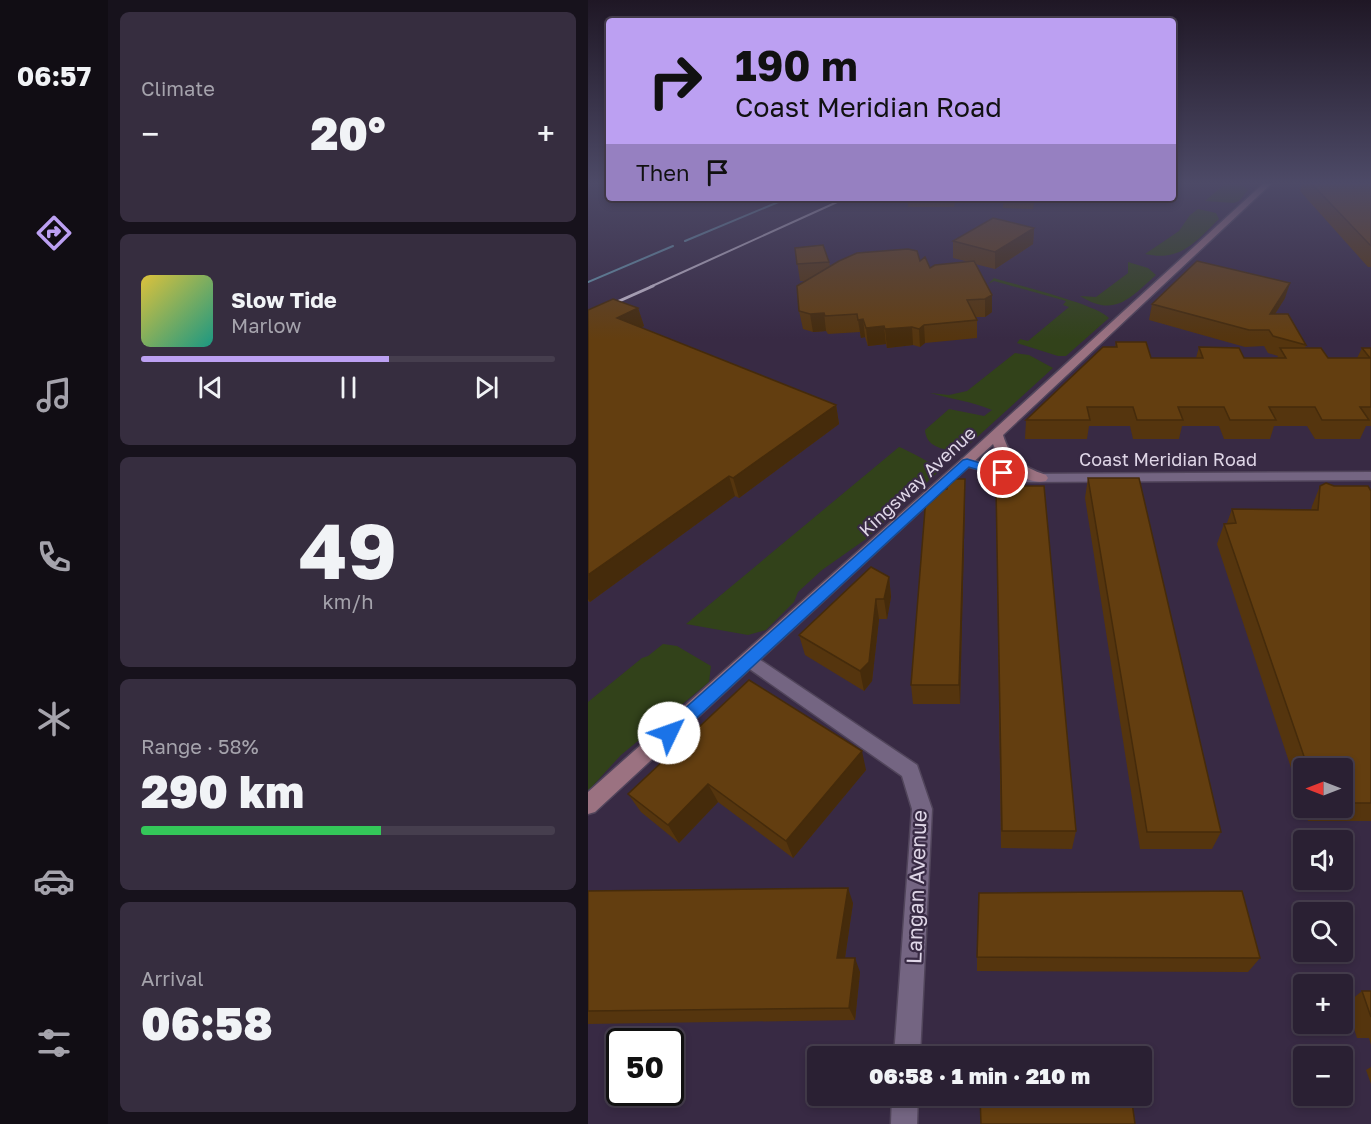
<!DOCTYPE html>
<meta charset="utf-8">
<style>
:root{--surface:#2a2033;--page:#362d3f;--text:#f1f3f6;--muted:#a5a3ac;--line:#463e4e;--accent:#bca0f2}
body{margin:0;font-family:"Golos Text",sans-serif;background:var(--page);color:var(--text);height:100vh;display:flex;flex-direction:column;font-size:22px;white-space:nowrap}
*{box-sizing:border-box;margin:0}
p{font-size:20px;color:var(--muted)}
.icon{flex:none;width:33px;height:33px;fill:none;stroke:currentColor;stroke-width:2;stroke-linecap:round;stroke-linejoin:round}
.map{position:relative;flex:1;overflow:hidden}
.side{display:flex;flex-direction:column;gap:12px;padding:12px;background:#17121c;width:480px}
.side>*{flex:none}
.guide{position:absolute;left:18px;top:18px;width:570px;height:183px;border-radius:6px;box-shadow:0 3px 9px #0003,0 0 0 2px var(--line);background:#bca0f2;color:#111;overflow:hidden}
.needle{width:39px;rotate:270deg}
.controls{position:absolute;left:705px;top:758px;display:grid;gap:12px}
.controls a{display:grid;place-items:center;width:60px;height:60px;border-radius:6px;background:var(--surface);box-shadow:0 3px 9px #0003,0 0 0 2px var(--line);font-size:30px}
.speed{position:absolute;left:18px;top:1028px;display:flex;gap:12px;font-size:30px;font-weight:700;text-align:center}
.speed>*{display:grid;place-content:center;width:78px;height:78px;border-radius:50%;background:var(--surface);box-shadow:0 3px 9px #0003,0 0 0 2px var(--line);line-height:1}
.speed .limit{border:3px solid #111;border-radius:9px;background:#fff;color:#111}
.pin{position:absolute;display:grid;place-items:center;width:51px;height:51px;color:#fff;margin:-26px;border:3px solid #fff;border-radius:50%;box-shadow:0 2px 6px #0007}
.me{position:absolute;width:66px;margin:-33px;rotate:48deg;stroke-linejoin:round;filter:drop-shadow(0 0 4px #0008)}
.turn{display:flex;align-items:center;gap:21px;height:126px;padding:0 30px;font-size:27px}
.turn .icon{width:78px;height:78px;stroke-width:2.5}
.turn b{display:block;font-size:42px;line-height:51px}
.then{display:flex;align-items:center;height:57px;padding:0 30px;background:#0003;gap:12px;font-size:22px}
.big{font-size:45px;font-weight:800;line-height:1.1}
.side .widget{flex:1;display:flex;flex-direction:column;justify-content:center;gap:9px;min-width:0;padding:0 21px;border-radius:9px;background:var(--page)}
.side .dial{align-items:center;gap:0}
.dial b{font-size:78px;line-height:1}
.song{display:flex;align-items:center;gap:18px}
.cover{width:72px;height:72px;border-radius:9px;background:linear-gradient(135deg,hsl(50 70% 55%),hsl(170 70% 35%))}
.played{height:6px;border-radius:3px;background:linear-gradient(90deg,var(--accent) 60%,var(--line) 60%)}
.keys{display:flex;justify-content:space-around;direction:ltr}
.heat{display:flex;justify-content:space-between;align-items:center;font-size:33px;direction:ltr}
.charge{height:9px;border-radius:4px;background:linear-gradient(90deg,#34c759 58%,var(--line) 0)}
.trip{position:absolute;left:219px;top:1046px;width:345px;height:60px;border-radius:6px;background:var(--surface);box-shadow:0 3px 9px #0003,0 0 0 2px var(--line);font-weight:800;line-height:60px;text-align:center}
main{display:flex;flex:1;min-height:0}
.dock{display:flex;flex-direction:column;width:108px;justify-content:space-around;align-items:center;background:#110d14;color:var(--muted)}
.dock .icon{width:42px;height:42px}
.dock .current{color:var(--accent)}
.dock b{font-size:27px;color:var(--text)}
.map>svg:first-child{display:block}
.green{fill:#32421a}
.lines{fill:none;stroke-linecap:round;stroke-linejoin:round}
.stream{stroke:#6796ab;stroke-width:2}
.tertiary-casing{stroke:#51455b;stroke-width:3}
.secondary-casing{stroke:#51455b;stroke-width:3}
.tertiary{fill:#746582;fill-rule:evenodd}
.secondary{fill:#9b7281;fill-rule:evenodd}
.rail-far1{stroke:#c8bed0;stroke-width:2}
.rail{stroke:#c8bed0;stroke-width:3}
.wall{fill:#55350e}
.shaded-wall{fill:#452b0b}
.building{fill:#633e10;stroke:#452b0b;stroke-width:1.5}
.route{fill:#1a73e8;stroke:#114b97;stroke-width:1.5}
.labels{text-anchor:middle;dominant-baseline:central;stroke-width:4.5;stroke-linejoin:round;paint-order:stroke}
.street-label{font-size:18px;fill:#dfd6e7;stroke:#382a44}
.near-street-label{font-size:21px;fill:#dfd6e7;stroke:#382a44}
</style>
<main>
<nav class="dock">
<b>06:57</b>
<svg class="icon current" aria-label="directions" viewBox="0 0 24 24"><path d="M12 3l9 9-9 9-9-9zM9 14v-3h6M13 9l2 2-2 2"/></svg>
<svg class="icon" aria-label="music" viewBox="0 0 24 24"><path d="M9 18V5l10-2v13"/><circle cx="6" cy="18" r="3"/><circle cx="16" cy="16" r="3"/></svg>
<svg class="icon" aria-label="phone" viewBox="0 0 24 24"><path d="M5 4h4l2 5-3 2q2 4 5 5l2-3 5 2v4C11 20 4 13 5 4z"/></svg>
<svg class="icon" aria-label="climate" viewBox="0 0 24 24"><path d="M12 3v18M4 7l16 10M4 17L20 7"/></svg>
<svg class="icon" aria-label="car" viewBox="0 0 24 24"><path d="M5 17H2v-5l4-1 3-4h7l3 4 3 1v5h-3M9 17h6M6 11h13"/><circle cx="7" cy="17" r="2"/><circle cx="17" cy="17" r="2"/></svg>
<svg class="icon" aria-label="filters" viewBox="0 0 24 24"><path d="M4 7h16M4 17h16"/><circle cx="9" cy="7" r="2"/><circle cx="15" cy="17" r="2"/></svg>
</nav>
<section class="side">
<div class="widget"><p>Climate</p>
<div class="heat"><a>−</a><b class="big">20°</b><a>+</a></div>
</div>
<div class="widget">
<div class="song"><i class="cover"></i><div><b>Slow Tide</b><p>Marlow</p></div></div>
<div class="played"></div>
<div class="keys"><svg class="icon" aria-label="previous" viewBox="0 0 24 24"><path d="M18 5L8 12l10 7zM5 5v14"/></svg><svg class="icon" aria-label="pause" viewBox="0 0 24 24"><path d="M8 5v14M16 5v14"/></svg><svg class="icon" aria-label="next" viewBox="0 0 24 24"><path d="M6 5l10 7-10 7zM19 5v14"/></svg></div>
</div>
<div class="widget dial"><b>49</b><p>km/h</p></div>
<div class="widget"><p>Range · 58%</p><b class="big">290 km</b><div class="charge"></div></div>
<div class="widget"><p>Arrival</p><b class="big">06:58</b></div>
</section>
<div class="map">
<svg width="783" height="1124" viewBox="0 0 783 1124">
<rect width="100%" height="100%" fill="#382a44"/>
<path class="green" d="M 639,182 L 655,186 L 660,190 L 651,201 L 646,203 L 617,201 Z
M 610,209 L 628,213 L 631,219 C 607,242 593,262 557,254 L 591,231 L 602,215 Z
M 540,262 L 560,268 L 568,275 C 542,298 527,318 492,296 L 508,297 L 540,273 Z
M 406,278 C 428,285 508,304 521,318 L 478,356 L 470,356 L 432,344 L 429,343 L 432,339 L 440,341 L 481,307 L 475,305 L 478,301 L 406,281 L 400,284 Z
M 427,353 L 441,355 L 465,368 L 375,450 C 360,451 338,449 337,430 L 361,409 L 396,416 L 404,410 C 383,401 363,399 342,393 L 361,395 L 379,391 Z
M 311,447 C 317,449 348,465 350,469 L 349,473 L 278,539 L 234,570 L 210,592 L 206,602 L 178,630 L 160,635 L 98,624 Z
M 75,644 L 89,646 L 123,666 L 121,682 L 33,755 L 0,791 L 0,702 L 54,658 L 60,656 Z"/>
<g class="lines">
<path class="stream" d="M 97,241 L 200,198
M 0,282 L 85,246"/>
<g class="tertiary-casing">
<path id="tertiary" d="M 379,458 L 439,474 L 783,472 L 783,480 L 439,482 L 374,465 L 373,462 L 374,459 Z
M 162,653 L 329,765 L 344,809 L 332,1056 L 306,1056 L 324,809 L 314,776 L 156,665 L 153,660 L 156,655 Z
M 304,1095 L 330,1095 L 329,1124 L 303,1124 Z"/>
</g>
<g class="secondary-casing">
<path id="secondary" d="M 677,182 L 685,182 L 415,435 C 422,459 435,467 458,475 L 460,478 L 458,481 C 436,486 412,462 405,444 L 7,812 L 0,814 L 0,792 L 374,459 Z"/>
</g>
<use href="#tertiary" class="tertiary"/>
<use href="#secondary" class="secondary"/>
<path class="rail-far1" d="M 62,287 L 258,198"/>
<path class="rail" d="M 0,315 L 65,286"/>
</g>
<path class="wall" d="M 714,182 L 783,182 L 783,267 L 780,267 L 712,191 Z
M 320,198 L 368,198 L 366,207 L 320,207 Z
M 415,198 L 447,198 L 445,209 L 415,208 Z
M 446,228 L 445,244 L 407,269 L 387,264 L 404,295 L 404,312 L 397,317 L 387,317 L 389,320 L 389,338 L 337,343 L 332,347 L 325,345 L 299,348 L 298,344 L 280,346 L 277,337 L 273,338 L 272,332 L 240,334 L 238,331 L 225,332 L 215,329 L 211,311 L 218,281 L 212,281 L 207,248 L 241,262 L 242,266 L 332,261 L 342,268 L 381,262 L 365,258 L 365,241 Z
M 697,298 L 687,314 L 718,345 L 717,348 L 740,358 L 769,358 L 774,348 L 783,348 L 783,426 L 778,426 L 772,439 L 727,439 L 719,426 L 686,426 L 682,439 L 636,439 L 631,426 L 594,426 L 591,439 L 545,439 L 542,426 L 501,426 L 499,439 L 437,439 L 438,420 L 527,347 L 528,342 L 563,358 L 608,358 L 611,347 L 656,358 L 689,358 L 690,356 L 680,353 L 676,346 L 657,347 L 561,320 L 564,304 Z
M 50,308 L 56,326 L 53,328 L 248,405 L 251,424 L 151,498 L 147,496 L 2,602 L 0,601 L 0,310 Z
M 500,478 L 633,832 L 624,849 L 552,849 L 497,498 Z
M 377,479 L 377,499 L 372,704 L 325,704 L 323,685 L 348,497 L 359,489 Z
M 408,486 L 488,831 L 484,849 L 413,848 Z
M 732,486 L 746,486 L 783,491 L 783,821 L 720,821 L 716,807 L 754,807 L 754,768 L 716,768 L 716,807 L 629,544 L 636,524 L 639,523 L 644,509 L 723,510 L 724,506 Z
M 301,577 L 303,597 L 299,619 L 291,619 L 284,681 L 276,691 L 217,655 L 211,635 Z
M 161,680 L 278,770 L 205,858 L 130,802 L 91,843 L 53,812 L 40,794 Z
M 0,891 L 265,903 L 257,958 L 272,972 L 267,1020 L 0,1024 Z
M 389,957 L 672,958 L 660,972 L 389,971 Z
M 774,991 L 783,991 L 783,1045 L 781,1038 L 769,1038 L 758,1004 Z
M 783,1067 L 783,1084 L 778,1070 Z"/>
<path class="shaded-wall" d="M 446,228 L 445,244 L 407,269 L 407,252 Z
M 702,283 L 697,298 L 677,330 L 682,314 Z
M 404,295 L 404,312 L 397,317 L 397,299 Z
M 50,308 L 56,326 L 35,336 L 29,318 Z
M 236,313 L 238,331 L 225,332 L 222,314 Z
M 275,319 L 277,337 L 273,338 L 270,320 Z
M 336,325 L 337,343 L 332,347 L 331,329 Z
M 296,326 L 298,344 L 280,346 L 278,328 Z
M 324,327 L 325,345 L 299,348 L 297,329 Z
M 248,405 L 251,424 L 151,498 L 145,478 Z
M 141,476 L 147,496 L 2,602 L 0,599 L 0,575 Z
M 377,479 L 377,499 L 372,704 L 371,685 Z
M 301,577 L 303,597 L 299,619 L 296,599 Z
M 288,599 L 291,619 L 284,681 L 276,691 L 272,671 Z
M 274,751 L 278,770 L 205,858 L 198,841 Z
M 120,784 L 130,802 L 91,843 L 80,825 Z
M 260,888 L 265,903 L 255,971 L 249,958 Z
M 267,958 L 272,972 L 267,1020 L 261,1008 Z"/>
<path class="building" d="M 722,182 L 783,182 L 783,246 Z
M 405,218 L 446,228 L 407,252 L 365,241 Z
M 235,245 L 241,262 L 209,264 L 207,248 Z
M 320,249 L 329,251 L 332,261 L 337,257 L 342,268 L 347,265 L 386,261 L 404,295 L 397,299 L 379,300 L 389,320 L 336,325 L 331,329 L 324,327 L 297,329 L 296,326 L 278,328 L 275,319 L 270,320 L 269,314 L 237,316 L 236,313 L 222,314 L 211,311 L 209,286 L 251,261 L 269,253 Z
M 609,261 L 702,283 L 682,314 L 700,314 L 718,345 L 685,336 L 681,330 L 661,330 L 564,304 Z
M 25,299 L 50,308 L 29,318 L 248,405 L 145,478 L 141,476 L 0,575 L 0,310 Z
M 528,342 L 558,342 L 563,358 L 615,358 L 611,347 L 651,348 L 656,358 L 698,358 L 692,348 L 733,348 L 740,358 L 782,358 L 774,348 L 783,348 L 783,407 L 772,407 L 781,420 L 734,420 L 727,407 L 681,407 L 688,420 L 642,420 L 636,407 L 590,407 L 595,420 L 549,420 L 545,407 L 499,407 L 502,420 L 438,420 L 515,347 L 529,347 Z
M 500,478 L 551,478 L 633,832 L 559,832 Z
M 359,479 L 377,479 L 371,685 L 323,685 L 338,497 L 348,497 L 349,489 L 359,489 Z
M 738,483 L 746,486 L 780,486 L 783,491 L 783,803 L 754,803 L 754,768 L 720,768 L 636,524 L 648,523 L 644,509 L 730,510 L 732,486 Z
M 408,486 L 456,486 L 488,831 L 414,831 Z
M 283,567 L 301,577 L 296,599 L 288,599 L 281,662 L 272,671 L 211,635 Z
M 161,680 L 274,751 L 198,841 L 120,784 L 80,825 L 40,794 Z
M 260,888 L 249,958 L 267,958 L 261,1008 L 0,1011 L 0,891 Z
M 654,891 L 672,958 L 389,957 L 391,893 Z
M 774,991 L 783,991 L 783,1017 Z
M 503,1053 L 504,1056 L 430,1056 Z
M 392,1095 L 543,1095 L 547,1124 L 393,1124 Z"/>
<linearGradient id="sky" x2="0" y2="1"><stop stop-color="#1f1725"/><stop offset="0.54" stop-color="#4d4a67"/><stop offset="1" stop-color="#4d4a67" stop-opacity="0"/></linearGradient>
<rect width="783" height="339" fill="url(#sky)"/>
<path class="route" d="M 379,459 L 419,471 L 421,473 L 415,477 L 381,467 L 87,738 L 81,740 L 75,738 L 73,733 L 75,728 L 375,460 Z"/>
<g class="labels">
<g class="street-label">
<text x="580" y="459">Coast Meridian Road</text>
<text transform="translate(329 481) rotate(-43)">Kingsway Avenue</text>
</g>
<g class="near-street-label">
<text transform="translate(328 887) rotate(-88)">Langan Avenue</text>
</g>
</g>
</svg>
<div class="controls">
<a><svg class="needle" viewBox="-14 -14 28 28"><path d="M0-13l5 13h-10z" fill="#e53935"/><path d="M0 13l5-13h-10z" fill="#a5a3ac"/></svg></a>
<a><svg class="icon" aria-label="sound" viewBox="0 0 24 24"><path d="M4 9h4l5-4v14l-5-4H4zM17 9q2 3 0 6"/></svg></a>
<a><svg class="icon" aria-label="search" viewBox="0 0 24 24"><circle cx="10" cy="10" r="6"/><path d="M15 15l6 6"/></svg></a>
<a>+</a>
<a>−</a>
</div>
<div class="speed"><div class="limit">50</div></div>
<div class="pin" style="left:415px;top:473px;background:#d93025"><svg class="icon" aria-label="arrive" viewBox="0 0 24 24"><path d="M6 21V4h12l-3 4 3 4H6"/></svg></div>
<svg class="me" style="left:81px;top:733px" viewBox="-20 -20 40 40"><circle r="19" fill="#fff"/><path d="M0-13L10 11 0 6-10 11z" fill="#1a73e8"/></svg>
<div class="trip">06:58 · 1 min · 210 m</div>
<div class="guide">
<div class="turn"><svg class="icon" aria-label="right" viewBox="0 0 24 24"><path d="M7 20v-9h11M14 6l5 5-5 5"/></svg><div><b>190 m</b>Coast Meridian Road</div></div>
<div class="then">Then<svg class="icon" aria-label="arrive" viewBox="0 0 24 24"><path d="M6 21V4h12l-3 4 3 4H6"/></svg></div>
</div>
</div>
</main>
